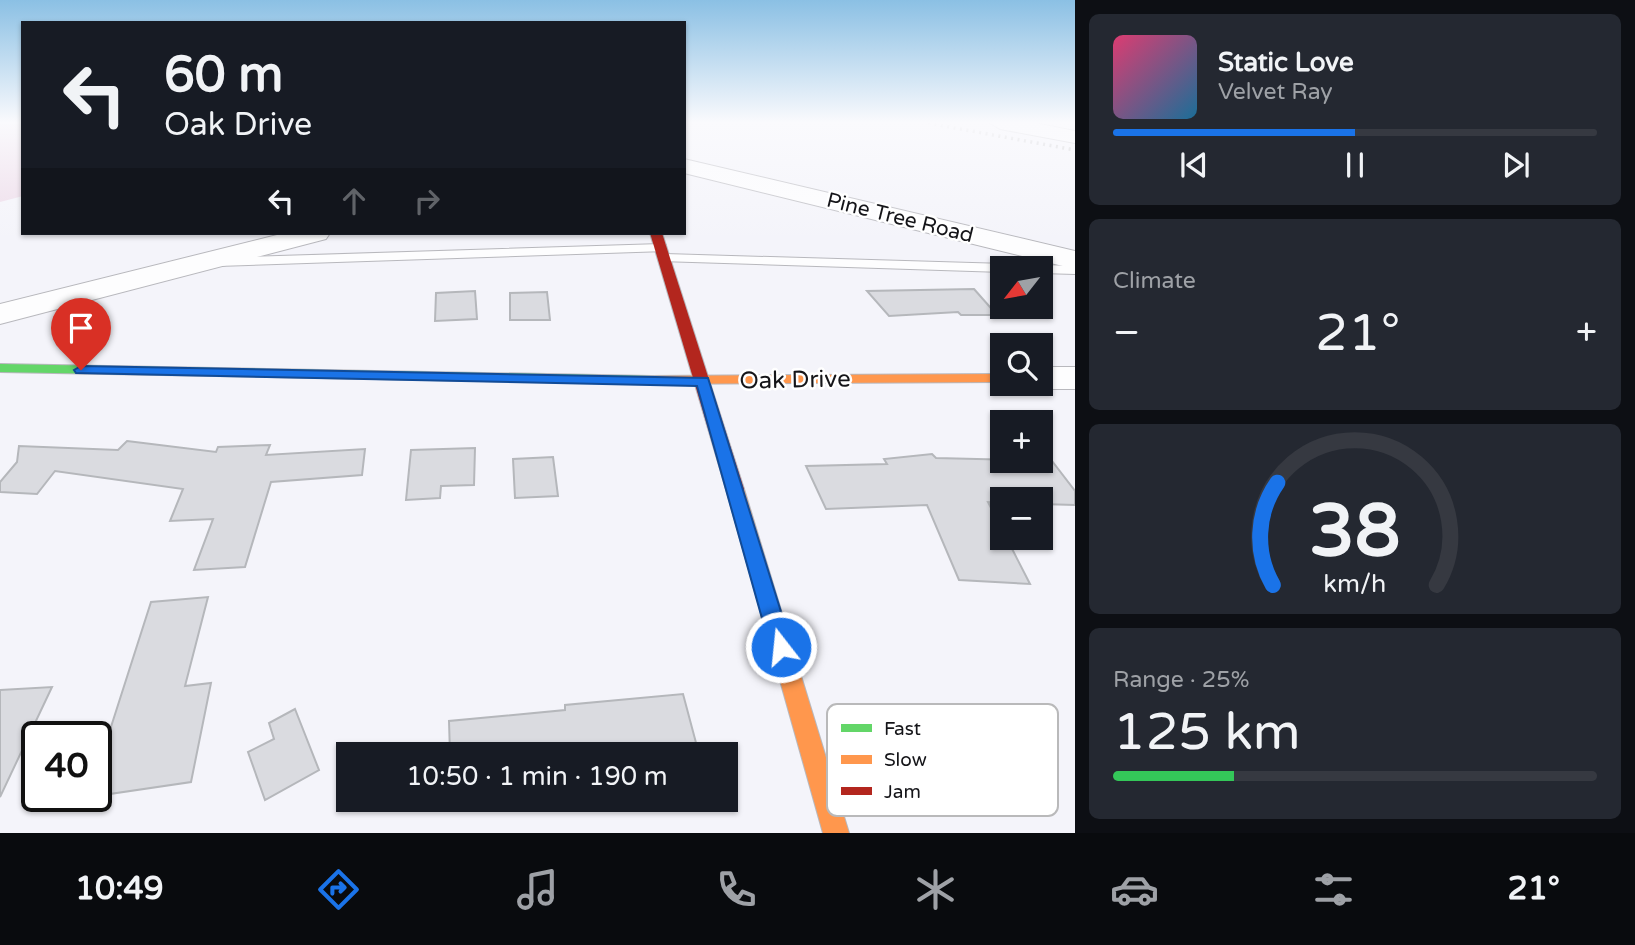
<!DOCTYPE html>
<meta charset="utf-8">
<style>
:root{--surface:#171b24;--page:#242831;--text:#f1f3f6;--muted:#9ea1a6;--line:#363941;--accent:#1a73e8}
body{margin:0;font-family:"Varela Round",sans-serif;background:var(--page);color:var(--text);height:100vh;display:flex;flex-direction:column;font-size:26px;white-space:nowrap}
*{box-sizing:border-box;margin:0}
p{font-size:23px;color:var(--muted)}
.icon{flex:none;width:38px;height:38px;fill:none;stroke:currentColor;stroke-width:2;stroke-linecap:round;stroke-linejoin:round}
.map{position:relative;flex:1;overflow:hidden}
.details{display:flex;flex-direction:column;gap:14px;padding:14px;background:#0d0f14;width:560px}
.details>*{flex:none}
.banner{position:absolute;left:21px;top:21px;width:665px;height:214px;border-radius:0px;box-shadow:0 2px 5px #0004;background:#171b24;color:var(--text);overflow:hidden}
.needle{width:46px;rotate:239deg}
.tools{position:absolute;left:990px;top:256px;display:grid;gap:14px}
.tools a{display:grid;place-items:center;width:63px;height:63px;border-radius:0px;background:var(--surface);box-shadow:0 2px 5px #0004;font-size:35px}
.speed{position:absolute;left:21px;top:721px;display:flex;gap:14px;font-size:35px;font-weight:700;text-align:center}
.speed>*{display:grid;place-content:center;width:91px;height:91px;border-radius:50%;background:var(--surface);box-shadow:0 2px 5px #0004;line-height:1}
.speed .limit{border:4px solid #111;border-radius:10px;background:#fff;color:#111}
.pin{position:absolute;display:grid;place-items:center;width:60px;height:60px;color:#fff;margin:-72px -30px;border-radius:50% 50% 50% 0;rotate:-45deg;box-shadow:0 0 7px #0007}
.pin .icon{rotate:45deg}
.me{position:absolute;width:77px;margin:-38px;rotate:344deg;stroke-linejoin:round;filter:drop-shadow(0 0 5px #0008)}
.turn{display:flex;align-items:center;gap:24px;height:147px;padding:0 28px;font-size:32px}
.turn .icon{width:91px;height:91px;stroke-width:2.5}
.turn b{display:block;font-size:49px;line-height:60px}
.lanes{display:flex;align-items:center;height:66px;padding:0 28px;background:#0003;justify-content:center;gap:35px;direction:ltr}
.lanes .off{opacity:.35}
.big{font-size:52px;font-weight:600;line-height:1.1}
.details .widget{flex:1;display:flex;flex-direction:column;justify-content:center;gap:10px;min-width:0;padding:0 24px;border-radius:10px;background:var(--page)}
.details .dial{align-items:center;gap:0}
.dial svg{height:182px;overflow:visible;fill:none;stroke:var(--line);stroke-width:7;stroke-linecap:round;text-anchor:middle}
.dial text{fill:var(--text);stroke:none}
.song{display:flex;align-items:center;gap:21px}
.cover{width:84px;height:84px;border-radius:10px;background:linear-gradient(135deg,hsl(340 70% 55%),hsl(200 70% 35%))}
.played{height:7px;border-radius:4px;background:linear-gradient(90deg,var(--accent) 50%,var(--line) 50%)}
.keys{display:flex;justify-content:space-around;direction:ltr}
.heat{display:flex;justify-content:space-between;align-items:center;font-size:38px;direction:ltr}
.charge{height:10px;border-radius:5px;background:linear-gradient(90deg,#34c759 25%,var(--line) 0)}
.trip{position:absolute;left:336px;top:742px;width:402px;height:70px;border-radius:0px;background:var(--surface);box-shadow:0 2px 5px #0004;font-weight:600;line-height:70px;text-align:center}
.dock{display:flex;height:112px;justify-content:space-around;align-items:center;background:#090b0e;color:var(--muted)}
.dock .icon{width:49px;height:49px}
.dock .on{color:var(--accent)}
.dock b{font-size:32px;color:var(--text)}
main{display:flex;flex:1;min-height:0}
.map>svg:first-child{display:block}
.green{fill:#eddae8}
.building{fill:#dadbe0;stroke:#b5b7bb;stroke-width:2}
.lines{fill:none;stroke-linecap:round;stroke-linejoin:round}
.lane-casing{stroke:#b8b8bd;stroke-width:2}
.street-casing{stroke:#b8b8bd;stroke-width:2}
.fast-casing{stroke:#b8b8bd;stroke-width:2}
.slow-casing{stroke:#b8b8bd;stroke-width:2}
.jam-casing{stroke:#b8b8bd;stroke-width:2}
.lane{fill:#fdfdfe;fill-rule:evenodd}
.street{fill:#fdfdfe;fill-rule:evenodd}
.fast{fill:#63d668;fill-rule:evenodd}
.slow{fill:#ff974d;fill-rule:evenodd}
.jam{fill:#b3261e;fill-rule:evenodd}
.rail{stroke:#b8b8b9;stroke-width:3.5;stroke-dasharray:2 4.5;stroke-linecap:butt}
.route{fill:#1a73e8;stroke:#114b97;stroke-width:2}
.labels{text-anchor:middle;dominant-baseline:central;stroke-width:5;stroke-linejoin:round;paint-order:stroke}
.far-street-label{font-size:21px;fill:#151519;stroke:#fff}
.street-label{font-size:24px;fill:#151519;stroke:#fff}
.key{fill:#fff;stroke:#b9b9ba;stroke-width:2}
.key-label{font-size:19px;fill:#151519}
</style>
<main>
<div class="map">
<svg width="1075" height="833" viewBox="0 0 1075 833">
<rect width="100%" height="100%" fill="#f4f4fa"/>
<path class="green" d="M 0,123 L 23,123 L 23,196 L 0,202 Z"/>
<path class="building" d="M 974,289 L 997,315 L 961,315 L 958,312 L 889,316 L 867,291 Z
M 475,291 L 477,319 L 435,321 L 436,293 Z
M 547,292 L 550,320 L 510,320 L 510,293 Z
M 127,441 L 216,452 L 218,447 L 270,445 L 266,455 L 365,449 L 362,475 L 271,482 L 245,567 L 194,570 L 213,519 L 170,521 L 183,489 L 55,471 L 37,494 L 0,492 L 0,482 L 17,462 L 19,446 L 118,450 Z
M 475,448 L 474,485 L 441,486 L 440,498 L 406,500 L 411,450 Z
M 932,454 L 936,458 L 1052,461 L 1075,491 L 1075,505 L 1041,504 L 1041,499 L 1003,499 L 1003,503 L 988,502 L 1003,531 L 1003,537 L 1006,537 L 1030,584 L 959,580 L 927,505 L 826,509 L 806,466 L 887,464 L 884,459 Z
M 553,457 L 558,496 L 515,498 L 513,459 Z
M 208,597 L 185,686 L 211,683 L 191,782 L 96,796 L 96,758 L 101,758 L 151,602 Z
M 52,687 L 0,797 L 0,690 Z
M 683,694 L 699,754 L 450,754 L 449,721 L 565,710 L 565,705 Z
M 295,709 L 319,770 L 265,800 L 248,752 L 274,739 L 269,723 Z"/>
<g class="lines">
<g class="lane-casing">
<path id="lane" d="M 661,244 L 666,245 L 666,251 L 218,266 L 211,262 L 218,258 Z
M 665,254 L 1006,264 L 1013,268 L 1003,268 L 1003,272 L 660,261 L 658,258 Z
M 1041,265 L 1075,266 L 1075,274 L 1041,273 L 1041,268 L 1035,268 Z"/>
</g>
<g class="street-casing">
<path id="street" d="M 990,123 L 1035,123 L 1075,131 L 1075,143 L 1000,129 Z
M 684,159 L 1075,251 L 1075,269 L 684,173 Z
M 285,233 L 330,233 L 326,239 L 0,324 L 0,304 Z
M 1041,367 L 1075,367 L 1075,389 L 1041,389 L 1028,386 L 1027,383 L 1041,383 Z"/>
</g>
<g class="fast-casing">
<path id="fast" d="M 0,364 L 651,376 L 658,380 L 651,384 L 0,372 Z"/>
</g>
<g class="slow-casing">
<path id="slow" d="M 1003,374 L 1003,382 L 651,384 L 644,380 L 651,376 Z
M 735,483 L 741,485 L 744,489 L 849,833 L 823,833 L 726,489 L 729,485 Z"/>
</g>
<g class="jam-casing">
<path id="jam" d="M 650,233 L 662,233 L 744,489 L 741,493 L 729,493 L 726,489 Z"/>
</g>
<use href="#lane" class="lane"/>
<use href="#street" class="street"/>
<use href="#fast" class="fast"/>
<use href="#slow" class="slow"/>
<use href="#jam" class="jam"/>
<path class="rail" d="M 928,123 L 1075,150"/>
</g>
<linearGradient id="sky" x2="0" y2="1"><stop stop-color="#8bc0e4"/><stop offset="0.51" stop-color="#fafafd"/><stop offset="1" stop-color="#fafafd" stop-opacity="0"/></linearGradient>
<rect width="1075" height="240" fill="url(#sky)"/>
<path class="route" d="M 81,366 L 708,378 L 792,647 L 789,654 L 781,657 L 773,654 L 770,647 L 697,386 L 76,373 L 74,370 Z"/>
<g class="labels">
<g class="far-street-label">
<text transform="translate(900 218) rotate(14)">Pine Tree Road</text>
</g>
<g class="street-label">
<text transform="translate(795 380) rotate(-1)">Oak Drive</text>
</g>
</g>
<rect x="827" y="704" width="231" height="112" rx="10" class="key"/>
<rect x="841" y="724" width="31" height="8" fill="#63d668"/>
<rect x="841" y="755" width="31" height="9" fill="#ff974d"/>
<rect x="841" y="787" width="31" height="8" fill="#b3261e"/>
<g class="key-label">
<text x="884" y="735">Fast</text>
<text x="884" y="766">Slow</text>
<text x="884" y="798">Jam</text>
</g>
</svg>
<div class="tools">
<a><svg class="needle" viewBox="-14 -14 28 28"><path d="M0-13l5 13h-10z" fill="#e53935"/><path d="M0 13l5-13h-10z" fill="#9ea1a6"/></svg></a>
<a><svg class="icon" aria-label="search" viewBox="0 0 24 24"><circle cx="10" cy="10" r="6"/><path d="M15 15l6 6"/></svg></a>
<a>+</a>
<a>−</a>
</div>
<div class="speed"><div class="limit">40</div></div>
<div class="pin" style="left:81px;top:370px;background:#d93025"><svg class="icon" aria-label="arrive" viewBox="0 0 24 24"><path d="M6 21V4h12l-3 4 3 4H6"/></svg></div>
<svg class="me" style="left:781px;top:647px" viewBox="-20 -20 40 40"><circle r="17" fill="#1a73e8" stroke="#fff" stroke-width="3"/><path d="M0-11L8 9 0 5-8 9z" fill="#fff"/></svg>
<div class="trip">10:50 · 1 min · 190 m</div>
<div class="banner">
<div class="turn"><svg class="icon" aria-label="left" viewBox="0 0 24 24"><path d="M17 20v-9H6M10 6l-5 5 5 5"/></svg><div><b>60 m</b>Oak Drive</div></div>
<div class="lanes"><svg class="icon" aria-label="left" viewBox="0 0 24 24"><path d="M17 20v-9H6M10 6l-5 5 5 5"/></svg><svg class="icon off" aria-label="ahead" viewBox="0 0 24 24"><path d="M12 20V5M6 11l6-6 6 6"/></svg><svg class="icon off" aria-label="right" viewBox="0 0 24 24"><path d="M7 20v-9h11M14 6l5 5-5 5"/></svg></div>
</div>
</div>
<section class="details">
<div class="widget">
<div class="song"><i class="cover"></i><div><b>Static Love</b><p>Velvet Ray</p></div></div>
<div class="played"></div>
<div class="keys"><svg class="icon" aria-label="previous" viewBox="0 0 24 24"><path d="M18 5L8 12l10 7zM5 5v14"/></svg><svg class="icon" aria-label="pause" viewBox="0 0 24 24"><path d="M8 5v14M16 5v14"/></svg><svg class="icon" aria-label="next" viewBox="0 0 24 24"><path d="M6 5l10 7-10 7zM19 5v14"/></svg></div>
</div>
<div class="widget"><p>Climate</p>
<div class="heat"><a>−</a><b class="big">21°</b><a>+</a></div>
</div>
<div class="widget dial"><svg viewBox="0 0 100 80">
<path d="M14 69A42 42 0 1 1 86 69"/>
<path d="M14 69A42 42 0 0 1 16 24" stroke="#1a73e8"/>
<text x="50" y="56" font-size="32" font-weight="700">38</text>
<text x="50" y="72" font-size="11">km/h</text>
</svg></div>
<div class="widget"><p>Range · 25%</p><b class="big">125 km</b><div class="charge"></div></div>
</section>
</main>
<nav class="dock">
<b>10:49</b>
<svg class="icon on" aria-label="directions" viewBox="0 0 24 24"><path d="M12 3l9 9-9 9-9-9zM9 14v-3h6M13 9l2 2-2 2"/></svg>
<svg class="icon" aria-label="music" viewBox="0 0 24 24"><path d="M9 18V5l10-2v13"/><circle cx="6" cy="18" r="3"/><circle cx="16" cy="16" r="3"/></svg>
<svg class="icon" aria-label="phone" viewBox="0 0 24 24"><path d="M5 4h4l2 5-3 2q2 4 5 5l2-3 5 2v4C11 20 4 13 5 4z"/></svg>
<svg class="icon" aria-label="climate" viewBox="0 0 24 24"><path d="M12 3v18M4 7l16 10M4 17L20 7"/></svg>
<svg class="icon" aria-label="car" viewBox="0 0 24 24"><path d="M5 17H2v-5l4-1 3-4h7l3 4 3 1v5h-3M9 17h6M6 11h13"/><circle cx="7" cy="17" r="2"/><circle cx="17" cy="17" r="2"/></svg>
<svg class="icon" aria-label="filters" viewBox="0 0 24 24"><path d="M4 7h16M4 17h16"/><circle cx="9" cy="7" r="2"/><circle cx="15" cy="17" r="2"/></svg>
<b>21°</b>
</nav>
